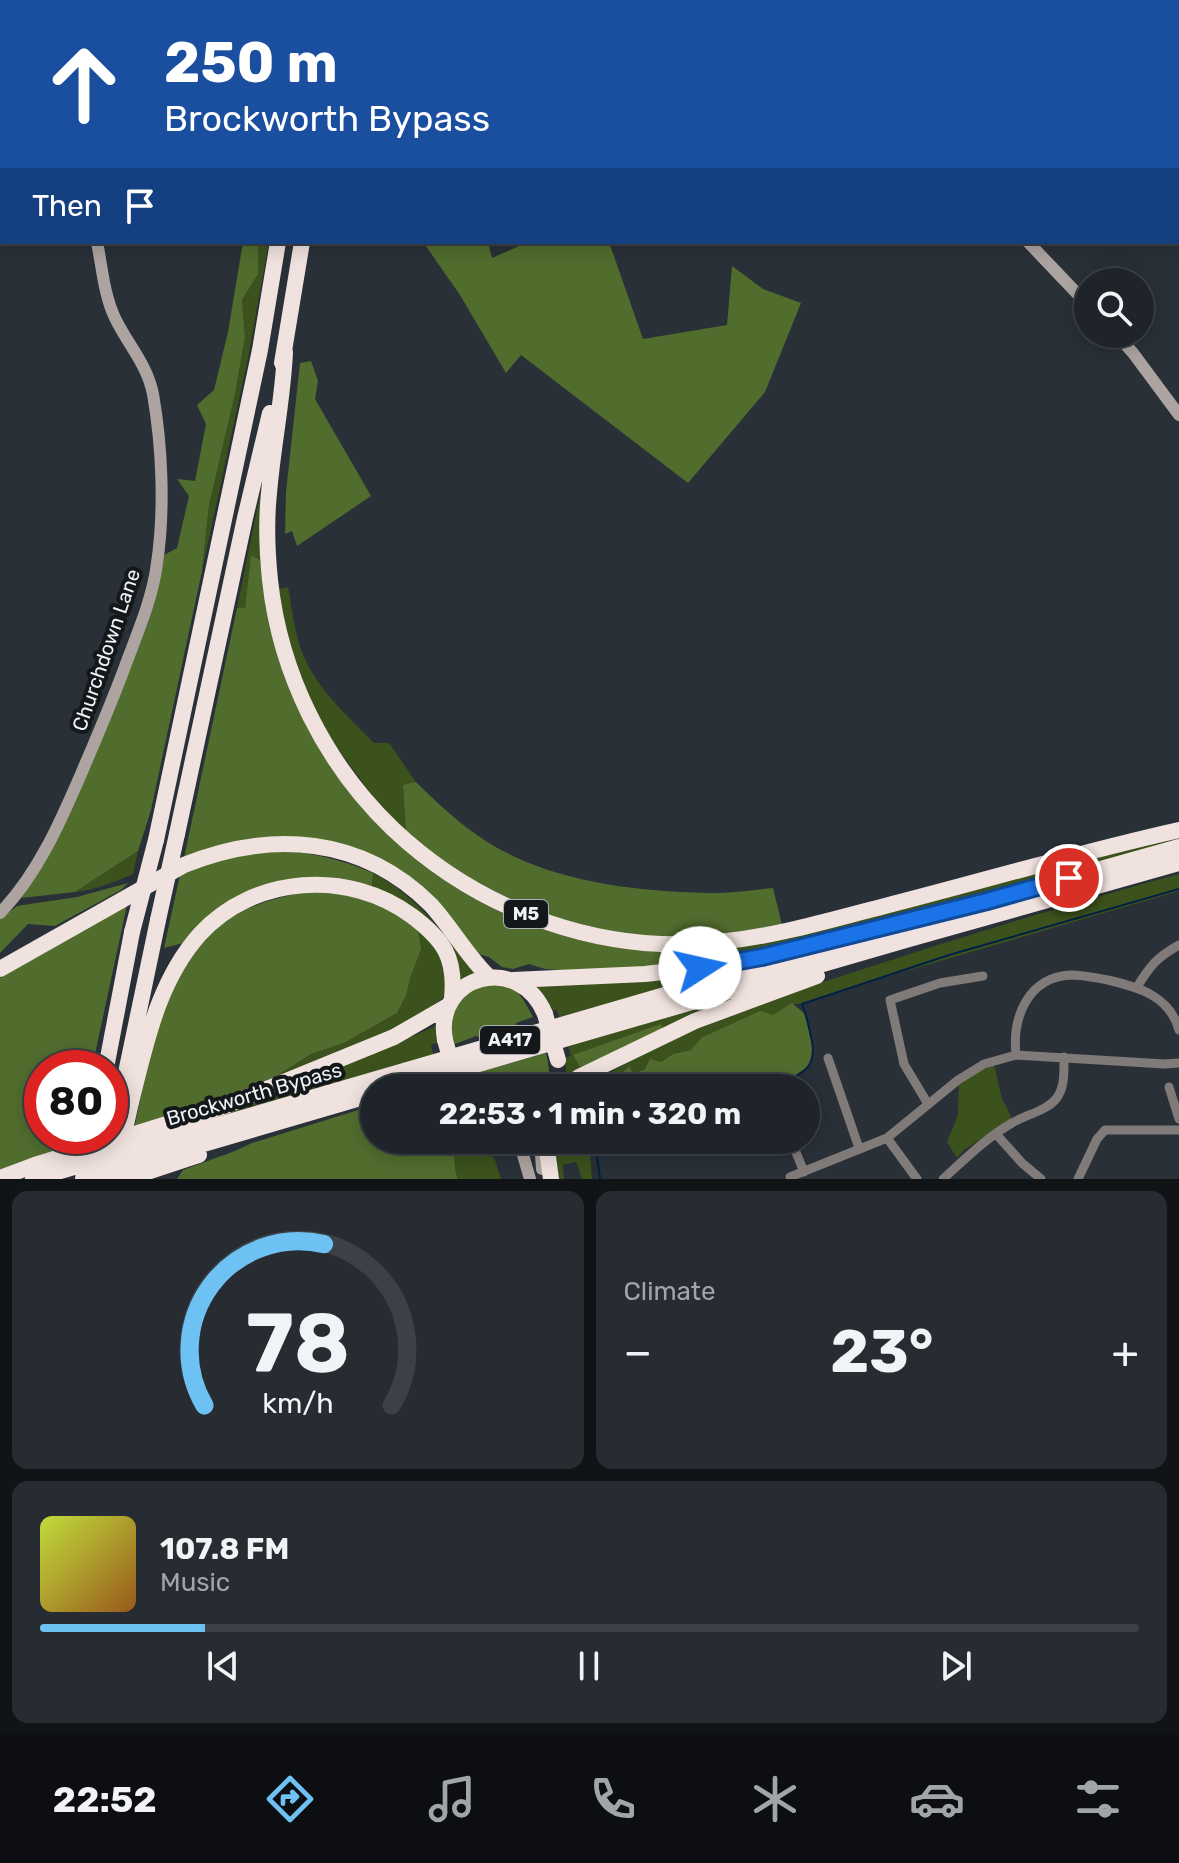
<!DOCTYPE html>
<meta charset="utf-8">
<style>
:root{--surface:#1f242a;--page:#272c32;--text:#f1f3f6;--muted:#a1a4a8;--line:#3c4147;--accent:#6ec2f3}
body{margin:0;font-family:Rubik,sans-serif;background:var(--page);color:var(--text);height:100vh;display:flex;flex-direction:column;font-size:30px;white-space:nowrap}
*{box-sizing:border-box;margin:0}
p{font-size:26px;color:var(--muted)}
.icon{flex:none;width:44px;height:44px;fill:none;stroke:currentColor;stroke-width:2;stroke-linecap:round;stroke-linejoin:round}
.map{position:relative;height:1179px;overflow:hidden}
.side{display:flex;flex-direction:column;gap:12px;padding:12px;background:#111417;flex:1}
.side>*{flex:none}
.banner{position:absolute;left:0px;top:0px;width:1180px;height:244px;box-shadow:0 4px 20px #0003,0 0 0 2px var(--line);background:#1a4fa0;color:#fff;overflow:hidden}
.tools{position:absolute;left:1074px;top:268px;display:grid;gap:16px}
.tools a{display:grid;place-items:center;width:80px;height:80px;border-radius:50%;background:var(--surface);box-shadow:0 4px 20px #0003,0 0 0 2px var(--line);font-size:40px}
.speed{position:absolute;left:24px;top:1050px;display:flex;gap:16px;font-size:40px;font-weight:700;text-align:center}
.speed>*{display:grid;place-content:center;width:104px;height:104px;border-radius:50%;background:var(--surface);box-shadow:0 4px 20px #0003,0 0 0 2px var(--line);line-height:1}
.speed .limit{border:12px solid #d22;background:#fff;color:#111}
.pin{position:absolute;display:grid;place-items:center;width:68px;height:68px;color:#fff;margin:-34px;border:4px solid #fff;border-radius:50%;box-shadow:0 2px 8px #0007}
.me{position:absolute;width:88px;margin:-44px;rotate:80deg;stroke-linejoin:round;filter:drop-shadow(0 0 6px #0008)}
.turn{display:flex;align-items:center;gap:28px;height:168px;padding:0 32px;font-size:36px}
.turn .icon{width:104px;height:104px;stroke-width:2.5}
.turn b{display:block;font-size:56px;line-height:68px}
.then{display:flex;align-items:center;height:76px;padding:0 32px;background:#0003;gap:16px;font-size:30px}
.big{font-size:60px;font-weight:700;line-height:1.1}
.side .card{flex:1;display:flex;flex-direction:column;justify-content:center;gap:12px;min-width:0;padding:0 28px;border-radius:16px;background:var(--page)}
.side .dial{align-items:center;gap:0}
.dial svg{height:208px;overflow:visible;fill:none;stroke:var(--line);stroke-width:7;stroke-linecap:round;text-anchor:middle}
.dial text{fill:var(--text);stroke:none}
.song{display:flex;align-items:center;gap:24px}
.cover{width:96px;height:96px;border-radius:12px;background:linear-gradient(135deg,hsl(70 70% 55%),hsl(30 70% 35%))}
.played{height:8px;border-radius:4px;background:linear-gradient(90deg,var(--accent) 15%,var(--line) 15%)}
.keys{display:flex;justify-content:space-around;direction:ltr}
.heat{display:flex;justify-content:space-between;align-items:center;font-size:44px;direction:ltr}
.side .tiles{flex:1;display:grid;gap:12px;grid-template-columns:1fr 1fr}
.card:last-child{grid-column:span 2}
.trip{position:absolute;left:360px;top:1074px;width:460px;height:80px;border-radius:40px;background:var(--surface);box-shadow:0 4px 20px #0003,0 0 0 2px var(--line);font-weight:700;line-height:80px;text-align:center}
.dock{display:flex;height:128px;justify-content:space-around;align-items:center;background:#0c0e11;color:var(--muted)}
.dock .icon{width:56px;height:56px}
.dock .selected{color:var(--accent)}
.dock b{font-size:36px;color:var(--text)}
.map>svg:first-child{display:block}
.green{fill:#3b521d}
.forest{fill:#516d2e}
.lines{fill:none;stroke-linecap:round;stroke-linejoin:round}
.stream{stroke:#012044;stroke-width:2}
.street{stroke:#807a78;stroke-width:9}
.secondary{stroke:#ada4a1;stroke-width:12}
.highway{stroke:#f0e2de;stroke-width:16}
.highway-bridge{stroke:#f0e2de;stroke-width:16}
.route-casing{stroke:#114b97;stroke-width:20}
.route{stroke:#1a73e8;stroke-width:14}
.labels{text-anchor:middle;dominant-baseline:central;stroke-width:8;stroke-linejoin:round;paint-order:stroke}
.shield{fill:#15181b;stroke:#adb1b6;stroke-width:2}
.shield-label{font-size:18px;font-weight:bold;fill:#eef3f8}
.street-label{font-size:20px;fill:#eef3f8;stroke:#15181b}
</style>
<div class="map">
<svg width="1179" height="1179" viewBox="0 0 1179 1179">
<rect width="100%" height="100%" fill="#293038"/>
<path class="green" d="M 258,242 L 269,242 L 248,358 L 202,571 L 209,505 L 235,394 L 245,337 L 242,300 L 258,274 Z
M 261,490 L 260,560 L 251,555 L 245,609 L 237,608 Z
M 288,587 C 292,607 294,630 301,649 C 314,687 347,715 374,743 L 389,743 L 416,782 L 403,786 L 406,833 L 375,799 L 329,737 L 296,672 L 277,589 Z
M 1179,836 L 1179,840 L 832,933 L 748,953 L 664,966 L 662,952 L 684,952 Z
M 138,851 L 133,874 C 114,882 95,890 75,892 Z
M 373,873 C 417,896 446,936 476,974 L 460,982 L 452,957 L 373,890 Z
M 1179,874 L 1179,891 L 875,980 L 802,1004 L 792,1004 L 773,1015 L 701,1038 L 691,1050 L 673,1054 L 661,1062 L 632,1074 L 628,1067 C 613,1082 607,1088 585,1088 C 676,1029 779,996 882,963 C 980,931 1079,901 1179,874 Z
M 418,930 C 436,946 457,976 442,999 L 395,1031 L 226,1100 L 278,1075 L 311,1054 L 344,1043 L 397,1013 L 406,996 Z
M 740,966 L 560,1019 L 557,1010 L 551,1011 L 547,1002 L 533,984 Z
M 762,989 L 613,1056 L 566,1079 L 566,1067 L 564,1058 L 571,1056 L 568,1046 Z
M 437,1025 L 438,1042 L 431,1045 L 434,1056 L 130,1144 L 226,1111 L 418,1034 Z
M 994,1064 L 1002,1099 L 1012,1118 L 964,1150 L 957,1158 L 947,1142 L 958,1115 L 959,1082 Z
M 454,1140 L 486,1140 L 488,1149 L 495,1160 L 501,1179 L 458,1179 C 453,1167 456,1157 452,1145 Z
M 554,1140 L 569,1140 L 574,1149 L 579,1140 L 589,1140 L 592,1179 L 582,1179 L 576,1162 L 563,1165 L 564,1179 L 554,1179 Z"/>
<path class="forest" d="M 243,242 L 258,242 L 258,274 L 242,300 L 245,337 L 235,394 L 209,505 L 202,571 L 151,810 L 138,851 L 75,892 L 21,898 L 56,836 L 162,556 L 177,548 L 189,496 L 177,479 L 195,481 L 206,424 L 197,405 L 214,390 L 228,332 Z
M 423,242 L 488,242 L 492,258 L 528,242 L 609,242 L 643,339 L 727,325 L 732,266 L 763,289 L 801,303 L 765,392 L 688,483 L 521,355 L 506,373 L 460,295 Z
M 311,361 L 318,381 L 315,399 L 371,496 L 297,546 L 292,531 L 285,534 L 286,492 L 300,363 Z
M 251,555 L 260,560 C 264,592 268,625 278,656 C 319,792 433,902 572,938 C 601,946 632,949 662,952 L 664,966 L 575,971 L 545,969 L 529,964 L 513,969 L 502,967 L 489,957 L 475,953 L 453,924 L 334,844 L 184,858 L 237,608 L 245,608 Z
M 416,782 C 445,811 476,839 513,856 C 572,884 641,891 705,893 C 727,894 751,890 773,888 L 782,925 L 750,933 L 686,937 L 629,936 L 544,915 L 464,877 L 406,833 L 403,785 Z
M 284,850 C 319,855 340,859 373,873 L 372,890 L 276,886 L 191,941 L 164,948 L 180,875 L 226,856 Z
M 128,883 L 121,890 L 55,926 L 28,924 L 0,953 L 0,919 L 17,906 L 77,897 Z
M 302,892 C 348,892 383,900 418,930 L 421,949 L 410,978 L 406,996 L 397,1013 L 344,1043 L 311,1054 L 278,1075 L 226,1100 L 134,1130 C 147,1062 165,960 227,920 C 250,905 276,898 302,892 Z
M 127,905 L 92,1068 L 42,1068 L 42,1136 L 77,1136 L 75,1145 L 0,1172 L 0,978 Z
M 505,984 C 520,990 525,1003 533,1017 L 516,1023 L 515,1028 L 478,1037 L 476,1036 L 455,1044 L 453,1039 L 451,1038 C 449,1014 459,992 484,985 C 490,983 498,984 505,984 Z
M 792,1003 L 805,1014 L 813,1048 L 811,1064 L 789,1080 L 775,1088 L 600,1088 L 616,1079 L 629,1066 L 633,1074 L 645,1069 L 650,1059 L 661,1062 L 673,1054 L 691,1050 L 701,1038 L 760,1011 L 773,1015 Z
M 661,1024 L 664,1032 L 613,1056 L 580,1067 L 573,1055 Z
M 546,1053 C 549,1065 550,1076 548,1088 L 470,1088 L 465,1076 Z
M 374,1105 L 374,1140 L 454,1140 L 452,1145 C 456,1157 453,1167 458,1179 L 177,1179 L 183,1170 L 235,1151 L 252,1143 Z"/>
<g class="lines">
<path class="stream" d="M 771,1088 C 795,1076 818,1073 812,1041 C 809,1028 807,1016 802,1004 L 949,955 L 1179,889
M 595,1140 L 600,1179"/>
<path class="street" d="M 1137,987 C 1150,966 1157,957 1179,945
M 1016,1055 C 1012,1017 1028,977 1071,975 C 1084,975 1096,978 1108,980 C 1138,987 1170,996 1179,1030
M 828,1058 L 859,1148
M 1169,1087 L 1179,1119
M 928,1104 L 904,1064 L 890,1000 L 940,983 L 983,976
M 996,1134 L 1022,1163 L 1041,1179
M 887,1138 L 917,1179
M 791,1140 L 804,1172
M 685,1151 L 733,1140
M 790,1177 L 887,1138 L 958,1080 L 984,1064 L 1016,1055 L 1164,1064 L 1179,1063
M 943,1179 C 965,1159 986,1138 1012,1123 C 1025,1115 1046,1111 1056,1099 C 1065,1088 1064,1071 1064,1057
M 1078,1179 L 1097,1139 L 1105,1130 L 1179,1130"/>
<path class="secondary" d="M 31,0 L 32,2
M 873,0 L 874,2
M 1028,242 L 1088,305
M 1116,334 L 1133,353 L 1179,415
M 0,913 C 39,873 62,818 84,767 C 99,732 114,697 127,661 C 139,629 153,596 157,563 C 165,509 162,446 153,394 C 147,364 128,345 115,318 C 104,295 102,267 97,242
M 516,1140 L 521,1148 L 530,1179
M 540,1140 L 542,1169"/>
<path class="highway" d="M 311,2 L 311,0
M 333,2 L 333,0
M 285,352 C 283,399 273,445 269,493 C 266,522 267,551 270,580 C 280,674 325,764 393,829 C 482,913 606,957 727,941 C 781,935 833,919 885,906 C 983,881 1080,852 1179,830
M 282,363 L 302,242
M 177,834 L 245,518 L 270,413
M 156,840 L 260,350 L 278,242
M 0,969 L 184,865 C 271,830 362,836 431,905 C 452,928 467,956 489,977
M 513,980 L 645,974 L 716,966 L 762,957
M 445,1040 C 433,975 519,952 545,1014
M 106,1068 L 132,932
M 396,1088 L 909,939 L 1179,863
M 564,1088 L 579,1077 L 695,1021 L 817,976
M 131,1102 C 146,1043 158,981 200,934 C 254,875 349,869 412,916 C 444,940 456,958 452,998
M 119,1106 L 158,920
M 550,1140 L 548,1157 L 551,1179
M 0,1178 L 35,1165 L 225,1106 L 394,1037 L 446,1007
M 33,1179 L 987,901 L 1179,847
M 84,1179 L 374,1094
M 126,1179 L 199,1155"/>
<path class="highway-bridge" d="M 158,920 L 177,834
M 132,932 L 156,840
M 545,1014 L 558,1060
M 445,1040 L 459,1088
M 83,1179 L 92,1136
M 114,1179 L 131,1102"/>
</g>
<g class="lines">
<g class="route-casing">
<path id="route" d="M 700,968 L 762,957 L 987,901 L 1069,878"/>
</g>
<use href="#route" class="route"/>
</g>
<g class="labels">
<g class="shield">
<rect x="504" y="900" width="44" height="28" rx="6"/>
<rect x="480" y="1026" width="60" height="28" rx="6"/>
</g>
<g class="shield-label">
<text x="526" y="914">M5</text>
<text x="510" y="1040">A417</text>
</g>
<g class="street-label">
<text transform="translate(106 650) rotate(-71)">Churchdown Lane</text>
<text transform="translate(254 1094) rotate(-16)">Brockworth Bypass</text>
</g>
</g>
</svg>
<div class="tools">
<a><svg class="icon" aria-label="search" viewBox="0 0 24 24"><circle cx="10" cy="10" r="6"/><path d="M15 15l6 6"/></svg></a>
</div>
<div class="speed"><div class="limit">80</div></div>
<div class="pin" style="left:1069px;top:878px;background:#d93025"><svg class="icon" aria-label="arrive" viewBox="0 0 24 24"><path d="M6 21V4h12l-3 4 3 4H6"/></svg></div>
<svg class="me" style="left:700px;top:968px" viewBox="-20 -20 40 40"><circle r="19" fill="#fff"/><path d="M0-13L10 11 0 6-10 11z" fill="#1a73e8"/></svg>
<div class="trip">22:53 · 1 min · 320 m</div>
<div class="banner">
<div class="turn"><svg class="icon" aria-label="ahead" viewBox="0 0 24 24"><path d="M12 20V5M6 11l6-6 6 6"/></svg><div><b>250 m</b>Brockworth Bypass</div></div>
<div class="then">Then<svg class="icon" aria-label="arrive" viewBox="0 0 24 24"><path d="M6 21V4h12l-3 4 3 4H6"/></svg></div>
</div>
</div>
<section class="side">
<div class="tiles">
<div class="card dial"><svg viewBox="0 0 100 80">
<path d="M14 69A42 42 0 1 1 86 69"/>
<path d="M14 69A42 42 0 0 1 60 7" stroke="#6ec2f3"/>
<text x="50" y="56" font-size="32" font-weight="700">78</text>
<text x="50" y="72" font-size="11">km/h</text>
</svg></div>
<div class="card"><p>Climate</p>
<div class="heat"><a>−</a><b class="big">23°</b><a>+</a></div>
</div>
<div class="card">
<div class="song"><i class="cover"></i><div><b>107.8 FM</b><p>Music</p></div></div>
<div class="played"></div>
<div class="keys"><svg class="icon" aria-label="previous" viewBox="0 0 24 24"><path d="M18 5L8 12l10 7zM5 5v14"/></svg><svg class="icon" aria-label="pause" viewBox="0 0 24 24"><path d="M8 5v14M16 5v14"/></svg><svg class="icon" aria-label="next" viewBox="0 0 24 24"><path d="M6 5l10 7-10 7zM19 5v14"/></svg></div>
</div>
</div>
</section>
<nav class="dock">
<b>22:52</b>
<svg class="icon selected" aria-label="directions" viewBox="0 0 24 24"><path d="M12 3l9 9-9 9-9-9zM9 14v-3h6M13 9l2 2-2 2"/></svg>
<svg class="icon" aria-label="music" viewBox="0 0 24 24"><path d="M9 18V5l10-2v13"/><circle cx="6" cy="18" r="3"/><circle cx="16" cy="16" r="3"/></svg>
<svg class="icon" aria-label="phone" viewBox="0 0 24 24"><path d="M5 4h4l2 5-3 2q2 4 5 5l2-3 5 2v4C11 20 4 13 5 4z"/></svg>
<svg class="icon" aria-label="climate" viewBox="0 0 24 24"><path d="M12 3v18M4 7l16 10M4 17L20 7"/></svg>
<svg class="icon" aria-label="car" viewBox="0 0 24 24"><path d="M5 17H2v-5l4-1 3-4h7l3 4 3 1v5h-3M9 17h6M6 11h13"/><circle cx="7" cy="17" r="2"/><circle cx="17" cy="17" r="2"/></svg>
<svg class="icon" aria-label="filters" viewBox="0 0 24 24"><path d="M4 7h16M4 17h16"/><circle cx="9" cy="7" r="2"/><circle cx="15" cy="17" r="2"/></svg>
</nav>
